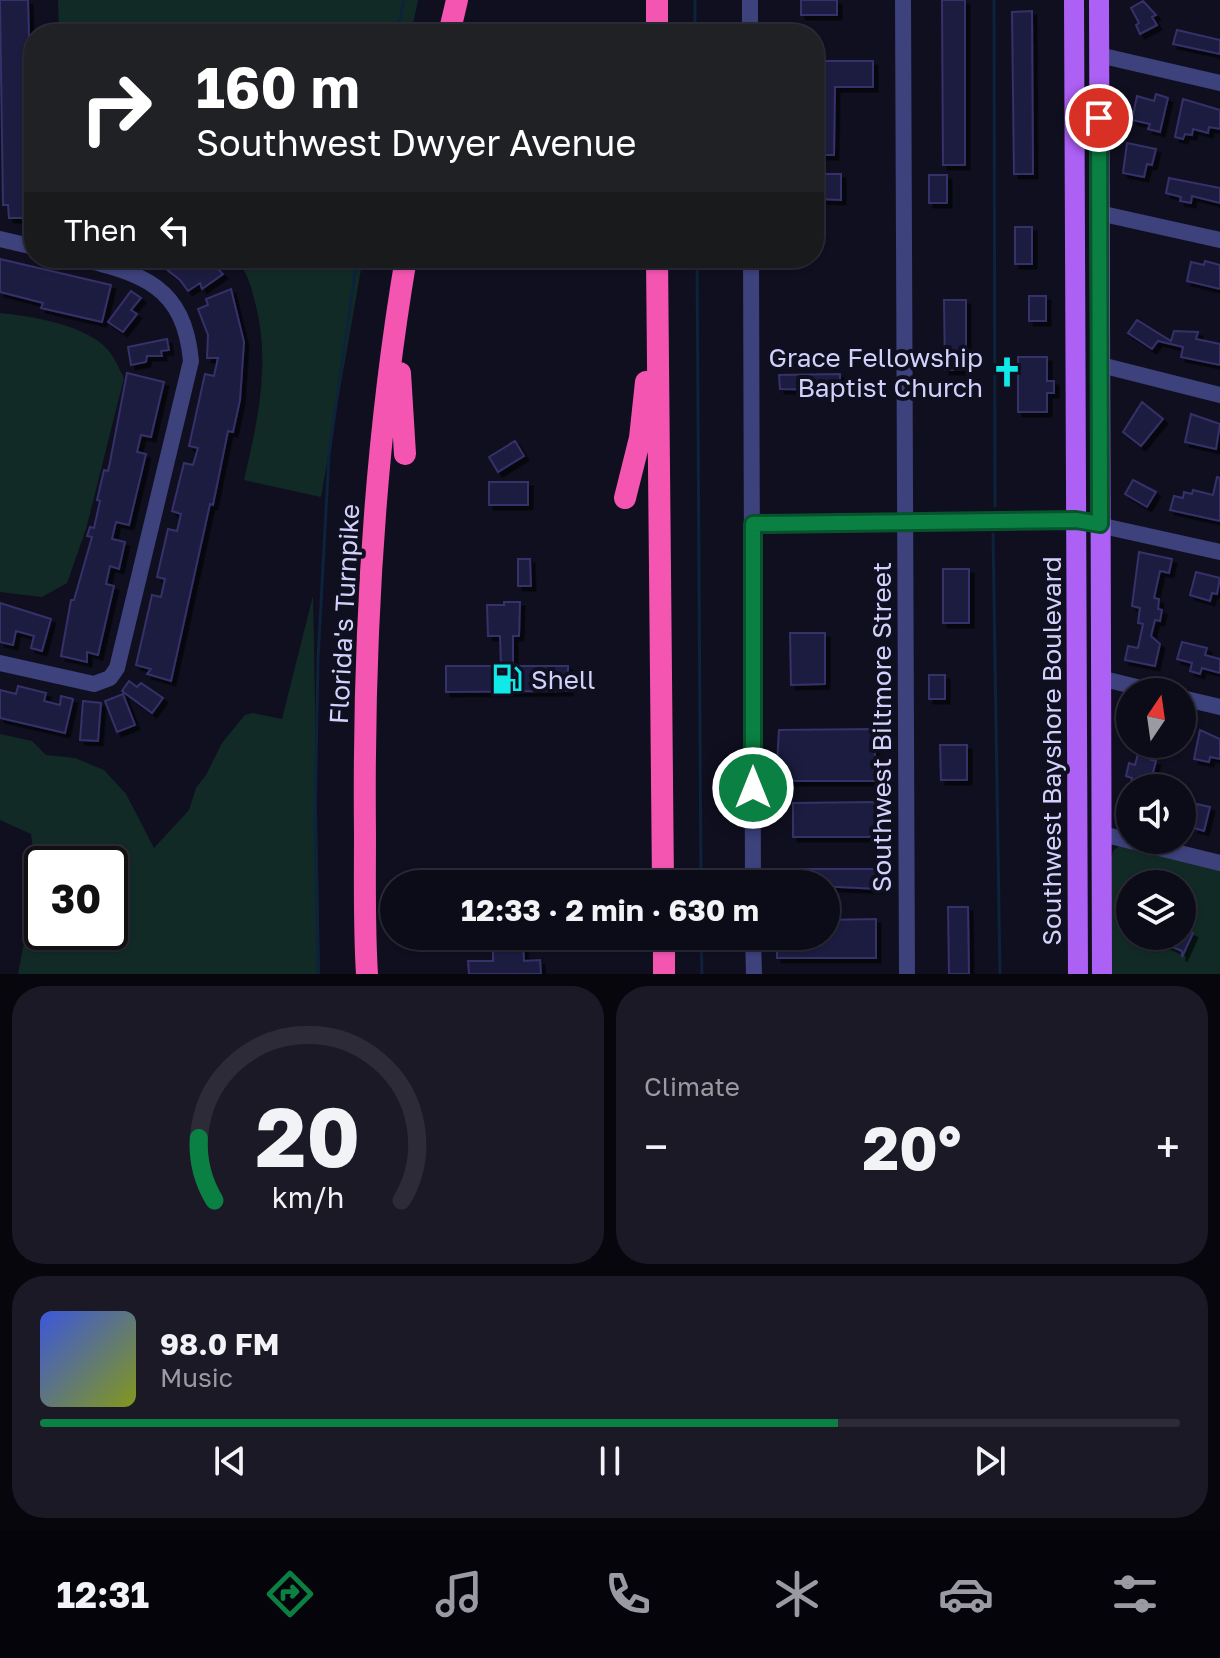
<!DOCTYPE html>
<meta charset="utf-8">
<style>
:root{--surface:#0c0b18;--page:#1a1925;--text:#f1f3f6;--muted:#9a9ba2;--line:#2c2b37;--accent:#0b8043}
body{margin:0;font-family:"Golos Text",sans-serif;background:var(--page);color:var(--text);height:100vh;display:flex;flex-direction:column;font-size:30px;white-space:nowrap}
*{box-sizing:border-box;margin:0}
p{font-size:26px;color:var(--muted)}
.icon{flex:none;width:44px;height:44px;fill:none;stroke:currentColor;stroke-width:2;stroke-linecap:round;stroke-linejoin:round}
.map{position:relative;height:974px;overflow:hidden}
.details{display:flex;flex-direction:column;gap:12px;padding:12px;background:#07060d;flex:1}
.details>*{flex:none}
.banner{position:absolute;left:24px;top:24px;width:800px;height:244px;border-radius:32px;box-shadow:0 2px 6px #0004,0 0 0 2px var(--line);background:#202124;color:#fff;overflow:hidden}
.needle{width:52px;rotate:13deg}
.fabs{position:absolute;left:1116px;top:678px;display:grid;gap:16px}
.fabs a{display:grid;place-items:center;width:80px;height:80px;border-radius:50%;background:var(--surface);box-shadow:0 2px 6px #0004,0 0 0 2px var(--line);font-size:40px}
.speed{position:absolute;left:24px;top:846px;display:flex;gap:16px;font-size:40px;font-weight:700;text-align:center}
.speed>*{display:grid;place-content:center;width:104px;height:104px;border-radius:50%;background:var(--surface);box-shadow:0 2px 6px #0004,0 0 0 2px var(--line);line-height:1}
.speed .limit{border:4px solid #111;border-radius:12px;background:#fff;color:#111}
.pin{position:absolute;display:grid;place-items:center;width:68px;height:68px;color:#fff;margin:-34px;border:4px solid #fff;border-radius:50%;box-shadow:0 2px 8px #0007}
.me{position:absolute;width:88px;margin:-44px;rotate:0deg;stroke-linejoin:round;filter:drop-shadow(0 0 6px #0008)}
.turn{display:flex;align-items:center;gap:28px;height:168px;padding:0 40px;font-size:36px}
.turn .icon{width:104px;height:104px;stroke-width:2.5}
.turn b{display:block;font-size:56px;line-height:68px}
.then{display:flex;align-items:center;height:76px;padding:0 40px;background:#0003;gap:16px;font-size:30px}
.big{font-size:60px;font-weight:700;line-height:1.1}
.details .card{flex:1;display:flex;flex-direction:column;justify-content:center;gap:12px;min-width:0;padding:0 28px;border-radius:32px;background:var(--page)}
.details .dial{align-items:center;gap:0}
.dial svg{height:208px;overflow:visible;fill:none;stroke:var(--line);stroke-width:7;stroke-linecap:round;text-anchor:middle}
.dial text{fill:var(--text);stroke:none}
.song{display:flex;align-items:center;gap:24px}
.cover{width:96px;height:96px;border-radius:12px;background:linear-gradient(135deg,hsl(230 70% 55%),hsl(70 70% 35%))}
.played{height:8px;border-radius:4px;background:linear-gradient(90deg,var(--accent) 70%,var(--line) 70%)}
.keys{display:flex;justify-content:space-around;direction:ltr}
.heat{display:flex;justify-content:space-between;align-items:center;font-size:44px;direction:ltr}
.details .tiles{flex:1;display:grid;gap:12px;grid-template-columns:1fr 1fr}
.card:last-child{grid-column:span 2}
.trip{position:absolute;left:380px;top:870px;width:460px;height:80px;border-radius:40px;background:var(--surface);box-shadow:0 2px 6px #0004,0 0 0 2px var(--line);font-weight:700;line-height:80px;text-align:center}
.tab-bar{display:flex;height:128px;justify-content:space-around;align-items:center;background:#05040a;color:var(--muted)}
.tab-bar .icon{width:56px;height:56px}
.tab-bar .active{color:var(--accent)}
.tab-bar b{font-size:36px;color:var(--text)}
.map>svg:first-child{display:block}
.green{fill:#122a26;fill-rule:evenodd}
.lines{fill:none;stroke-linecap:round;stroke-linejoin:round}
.stream{stroke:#0d223b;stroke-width:3}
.building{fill:#1f1c40;stroke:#35306a;stroke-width:2;filter:url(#shadow)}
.minor{stroke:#3d417c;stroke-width:16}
.major{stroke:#ad60f4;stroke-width:20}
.highway{stroke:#f355b1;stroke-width:22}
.route-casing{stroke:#07532c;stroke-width:20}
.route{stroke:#0b8043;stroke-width:14}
.labels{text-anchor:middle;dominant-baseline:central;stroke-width:8;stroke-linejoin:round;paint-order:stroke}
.poi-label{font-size:26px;fill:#d1d1fc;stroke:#100f20;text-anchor:end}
.street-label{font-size:26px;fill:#d1d1fc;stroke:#100f20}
</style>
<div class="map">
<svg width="1220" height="974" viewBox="0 0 1220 974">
<defs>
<filter id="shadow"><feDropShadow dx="4.5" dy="4.5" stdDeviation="0" flood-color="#0009"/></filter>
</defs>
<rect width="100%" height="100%" fill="#100f20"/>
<path class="green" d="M 58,0 L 418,0 L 411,34 L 59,34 Z
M 234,258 L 363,258 L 321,497 L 244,480 C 258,420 271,363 255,302 C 251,287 247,269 234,258 Z
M 0,313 C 32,316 86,325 108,350 C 115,358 119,369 124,378 L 86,529 L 67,583 L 42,597 L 0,592 Z
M 313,596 L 320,974 L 18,974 L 37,875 L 31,834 L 0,820 L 0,734 L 32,741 L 46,755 L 75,758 L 104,770 L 126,794 L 154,848 L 189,810 L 196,788 L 206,775 L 222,743 L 245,715 L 253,713 L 282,719 ZM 42,864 L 110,864 L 110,932 L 42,932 Z
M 1119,846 L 1220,868 L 1220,974 L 1109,974 L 1109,865 L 1113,851 ZM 1130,884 L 1182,884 L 1182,936 L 1130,936 Z"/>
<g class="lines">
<path class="stream" d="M 695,0 L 695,34
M 994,0 L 995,506
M 397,34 L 404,0
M 697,258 L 701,884
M 993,534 L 1000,974
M 701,936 L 702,974
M 318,974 L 315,821 L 318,659 L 329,454 L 357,258"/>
</g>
<path class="building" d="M 0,0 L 28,0 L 34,218 L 9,218 L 8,205 L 3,205 Z
M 801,0 L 837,0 L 837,15 L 801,15 Z
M 942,0 L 965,0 L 965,165 L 943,165 Z
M 1143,1 L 1156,15 L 1152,17 L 1157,25 L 1140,34 L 1136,25 L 1139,23 L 1131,8 Z
M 1032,11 L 1033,174 L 1014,174 L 1012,12 Z
M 1177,30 L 1220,40 L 1220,54 L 1173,44 Z
M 814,61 L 873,61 L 873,87 L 835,87 L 834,155 L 814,155 Z
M 1156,94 L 1168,98 L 1160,132 L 1148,129 L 1150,124 L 1132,120 L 1137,96 L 1154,101 Z
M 1183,99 L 1220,110 L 1220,129 L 1209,127 L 1208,133 L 1193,129 L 1192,135 L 1185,134 L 1183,139 L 1175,137 Z
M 1127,143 L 1156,149 L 1152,165 L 1147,164 L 1144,177 L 1123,173 Z
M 816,174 L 841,174 L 841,200 L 816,199 Z
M 929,175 L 947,175 L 947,203 L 929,203 Z
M 1169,178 L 1220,188 L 1220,203 L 1192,196 L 1191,203 L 1180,201 L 1181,197 L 1166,193 Z
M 1015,227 L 1032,227 L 1032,264 L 1015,264 Z
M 152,258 L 207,258 L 223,274 L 202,289 L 200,283 L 188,291 L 180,280 Z
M 0,259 L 111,285 L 102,322 L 41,308 L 43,303 L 0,292 Z
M 1205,261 L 1220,265 L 1220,289 L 1187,281 L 1191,262 L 1204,265 Z
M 231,289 L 244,342 L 240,400 L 233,432 L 228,431 L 213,505 L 210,504 L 171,681 L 147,674 L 151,669 L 136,665 L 152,595 L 161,597 L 165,579 L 157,577 L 168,529 L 177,531 L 181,514 L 172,511 L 184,463 L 193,465 L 198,448 L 189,446 L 205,374 L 214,376 L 218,358 L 207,358 L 208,335 L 198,309 L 208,305 L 206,299 Z
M 131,291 L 141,298 L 131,310 L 137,314 L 123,332 L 108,322 Z
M 1029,296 L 1046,296 L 1046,321 L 1029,321 Z
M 944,300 L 966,300 L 966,370 L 945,370 Z
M 1137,320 L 1171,341 L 1174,331 L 1198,332 L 1196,339 L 1220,344 L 1220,365 L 1181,357 L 1183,347 L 1158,341 L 1152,349 L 1128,333 Z
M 167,339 L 169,350 L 161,351 L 162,356 L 147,356 L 146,362 L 131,365 L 128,347 Z
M 1018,357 L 1047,357 L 1047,381 L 1054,381 L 1054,393 L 1047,393 L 1047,412 L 1018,412 Z
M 127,373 L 164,382 L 151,437 L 141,435 L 137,452 L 146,454 L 129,525 L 116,522 L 112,539 L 125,542 L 119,569 L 110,566 L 106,584 L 114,586 L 98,655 L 87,652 L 87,662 L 61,656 L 71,600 L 74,600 L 92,537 L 87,536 L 90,527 L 94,528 L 100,501 L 97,500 L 104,470 L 108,471 L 110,462 Z
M 840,374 L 840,390 L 780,389 L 779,375 Z
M 1142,402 L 1163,419 L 1141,446 L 1123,432 Z
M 1191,414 L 1220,424 L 1216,449 L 1185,442 Z
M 515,441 L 524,456 L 498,472 L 489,457 Z
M 1217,477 L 1220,478 L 1220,521 L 1170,510 L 1174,496 L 1183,498 L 1184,492 L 1192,494 L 1193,490 L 1213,495 Z
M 1133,480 L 1156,492 L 1147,507 L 1125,494 Z
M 489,482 L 528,482 L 528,505 L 489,505 Z
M 1139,552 L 1172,559 L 1169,573 L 1160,571 L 1154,598 L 1159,599 L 1158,609 L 1162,610 L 1160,621 L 1155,620 L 1151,636 L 1160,644 L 1155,666 L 1125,660 L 1128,646 L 1138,648 L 1143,624 L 1138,623 L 1140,608 L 1132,606 Z
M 518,559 L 530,559 L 531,586 L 518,586 Z
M 943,569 L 969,569 L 969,623 L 943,623 Z
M 1196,572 L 1220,578 L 1217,594 L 1212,593 L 1210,601 L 1190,595 Z
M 504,602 L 520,602 L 519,636 L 513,636 L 513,666 L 568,666 L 568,691 L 446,692 L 446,666 L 501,666 L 500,636 L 488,636 L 487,605 L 504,605 Z
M 0,603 L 51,619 L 42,651 L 31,648 L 34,636 L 16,631 L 13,645 L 0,642 Z
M 790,633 L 825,633 L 825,684 L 791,685 Z
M 1182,642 L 1207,648 L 1205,655 L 1220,659 L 1220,673 L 1202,668 L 1200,674 L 1190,671 L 1192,663 L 1177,659 Z
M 929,675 L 945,675 L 945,699 L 929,699 Z
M 129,681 L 137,687 L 141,683 L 163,698 L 152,713 L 122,691 Z
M 18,686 L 46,693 L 44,701 L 60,705 L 61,696 L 73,699 L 65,733 L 0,718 L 0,690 L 16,694 Z
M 123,694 L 135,725 L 117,732 L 105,701 Z
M 83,701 L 101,703 L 98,741 L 80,740 Z
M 875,729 L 875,781 L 776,781 L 779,730 Z
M 1200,730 L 1220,739 L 1220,759 L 1210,757 L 1209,762 L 1194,759 Z
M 940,745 L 967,745 L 967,780 L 941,780 Z
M 1139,750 L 1153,754 L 1151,760 L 1156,761 L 1149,788 L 1130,788 L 1132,778 L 1126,776 L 1129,763 L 1135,765 Z
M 876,802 L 877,837 L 793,837 L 793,803 Z
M 1197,804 L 1210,807 L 1204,831 L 1194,828 L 1195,823 L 1182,820 L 1184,805 L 1196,808 Z
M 779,869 L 878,869 L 878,889 L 779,884 Z
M 948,907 L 968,907 L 969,974 L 949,974 Z
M 876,919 L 876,958 L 777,958 L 777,936 L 826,936 L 826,920 Z
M 1182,929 L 1193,933 L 1182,957 L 1182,951 L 1147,936 L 1182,936 Z
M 493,940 L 523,940 L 524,961 L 540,960 L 541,974 L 469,974 L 468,961 L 493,961 Z"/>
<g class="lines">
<path class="minor" d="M 750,0 L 750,34
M 903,0 L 907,974
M 1099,55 L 1220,83
M 1099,213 L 1220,240
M 0,239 L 34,247
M 751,258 L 753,884
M 1101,365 L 1220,395
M 753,524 L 1076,520 L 1220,552
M 0,663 L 94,684 L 110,678 L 117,668 L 191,361 C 184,286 143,274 78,258
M 1100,678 L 1157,692
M 1182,698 L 1220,707
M 1102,834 L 1220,863
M 753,936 L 754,974"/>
<path class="major" d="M 1074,0 L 1078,974
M 1099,0 L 1102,974"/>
<path class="highway" d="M 657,0 L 657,34
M 449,34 L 457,0
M 657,258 L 663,884
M 400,373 L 405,454
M 625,498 L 640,438 L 646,382
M 664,936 L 664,974
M 367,974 C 364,928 365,881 365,834 C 363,642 374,447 406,258"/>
</g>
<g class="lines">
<g class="route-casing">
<path id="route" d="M 753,788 L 753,524 L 1076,520 L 1100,524 L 1099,118"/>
</g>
<use href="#route" class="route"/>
</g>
<defs>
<g id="church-bare" transform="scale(2.4)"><path d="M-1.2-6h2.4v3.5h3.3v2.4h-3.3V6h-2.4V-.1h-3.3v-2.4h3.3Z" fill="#10e9e8" stroke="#100f20" stroke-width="2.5" paint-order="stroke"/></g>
<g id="fuel-bare" transform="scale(2.4)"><path d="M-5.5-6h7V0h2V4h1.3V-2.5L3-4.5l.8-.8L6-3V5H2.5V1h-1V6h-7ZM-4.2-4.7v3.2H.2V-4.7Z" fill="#10e9e8" stroke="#100f20" stroke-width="2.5" paint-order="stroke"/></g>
</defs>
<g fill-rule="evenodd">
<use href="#church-bare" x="1007" y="372"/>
<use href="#fuel-bare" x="507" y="679"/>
</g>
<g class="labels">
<g class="poi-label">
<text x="983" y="357">Grace Fellowship<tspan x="983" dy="30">Baptist Church</tspan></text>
<text x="531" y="679" text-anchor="start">Shell</text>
</g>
<g class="street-label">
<text transform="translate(344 614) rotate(-87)">Florida's Turnpike</text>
<text transform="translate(881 727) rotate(-90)">Southwest Biltmore Street</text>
<text transform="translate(1051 751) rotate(-90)">Southwest Bayshore Boulevard</text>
</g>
</g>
</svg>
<div class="fabs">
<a><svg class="needle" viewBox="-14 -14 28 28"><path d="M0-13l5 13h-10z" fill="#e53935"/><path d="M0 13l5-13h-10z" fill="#9a9ba2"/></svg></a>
<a><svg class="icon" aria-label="sound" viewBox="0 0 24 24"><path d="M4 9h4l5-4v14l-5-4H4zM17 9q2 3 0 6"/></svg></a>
<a><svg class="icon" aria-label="layers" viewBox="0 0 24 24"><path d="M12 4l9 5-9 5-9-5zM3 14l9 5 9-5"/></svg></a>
</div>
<div class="speed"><div class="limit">30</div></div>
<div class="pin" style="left:1099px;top:118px;background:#d93025"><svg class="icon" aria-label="arrive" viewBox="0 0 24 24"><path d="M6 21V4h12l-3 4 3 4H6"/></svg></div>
<svg class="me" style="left:753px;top:788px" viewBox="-20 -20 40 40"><circle r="17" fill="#0b8043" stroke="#fff" stroke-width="3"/><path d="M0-11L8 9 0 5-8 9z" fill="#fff"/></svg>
<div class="trip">12:33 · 2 min · 630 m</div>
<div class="banner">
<div class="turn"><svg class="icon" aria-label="right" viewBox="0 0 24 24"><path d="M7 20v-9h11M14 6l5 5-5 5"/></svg><div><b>160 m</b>Southwest Dwyer Avenue</div></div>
<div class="then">Then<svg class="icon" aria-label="left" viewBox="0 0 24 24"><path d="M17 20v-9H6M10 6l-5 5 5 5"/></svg></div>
</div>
</div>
<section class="details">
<div class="tiles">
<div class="card dial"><svg viewBox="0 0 100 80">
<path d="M14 69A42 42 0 1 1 86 69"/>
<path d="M14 69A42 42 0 0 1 8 45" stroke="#0b8043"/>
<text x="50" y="56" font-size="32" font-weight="700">20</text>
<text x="50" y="72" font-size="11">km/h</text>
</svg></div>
<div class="card"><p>Climate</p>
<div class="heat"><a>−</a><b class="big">20°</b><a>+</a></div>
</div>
<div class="card">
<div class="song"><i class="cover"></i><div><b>98.0 FM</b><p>Music</p></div></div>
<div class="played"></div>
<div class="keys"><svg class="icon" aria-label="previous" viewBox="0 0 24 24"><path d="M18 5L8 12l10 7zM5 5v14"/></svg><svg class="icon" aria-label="pause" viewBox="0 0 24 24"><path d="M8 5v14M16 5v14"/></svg><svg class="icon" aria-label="next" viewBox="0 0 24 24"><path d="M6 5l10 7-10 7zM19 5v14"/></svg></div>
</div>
</div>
</section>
<nav class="tab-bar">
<b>12:31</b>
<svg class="icon active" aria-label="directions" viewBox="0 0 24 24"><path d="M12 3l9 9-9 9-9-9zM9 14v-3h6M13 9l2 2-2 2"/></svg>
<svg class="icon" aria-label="music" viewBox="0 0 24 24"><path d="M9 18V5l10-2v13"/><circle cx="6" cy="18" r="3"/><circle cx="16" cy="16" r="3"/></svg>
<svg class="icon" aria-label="phone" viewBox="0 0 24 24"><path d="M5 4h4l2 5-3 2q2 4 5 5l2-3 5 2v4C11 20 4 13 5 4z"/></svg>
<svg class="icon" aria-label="climate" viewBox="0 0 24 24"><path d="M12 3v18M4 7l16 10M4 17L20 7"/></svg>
<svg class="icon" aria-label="car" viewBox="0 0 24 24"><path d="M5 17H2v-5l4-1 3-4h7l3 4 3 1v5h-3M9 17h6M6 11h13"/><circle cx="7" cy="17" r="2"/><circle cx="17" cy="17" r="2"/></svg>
<svg class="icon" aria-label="filters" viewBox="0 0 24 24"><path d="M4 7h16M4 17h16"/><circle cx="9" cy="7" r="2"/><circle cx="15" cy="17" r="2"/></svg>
</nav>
